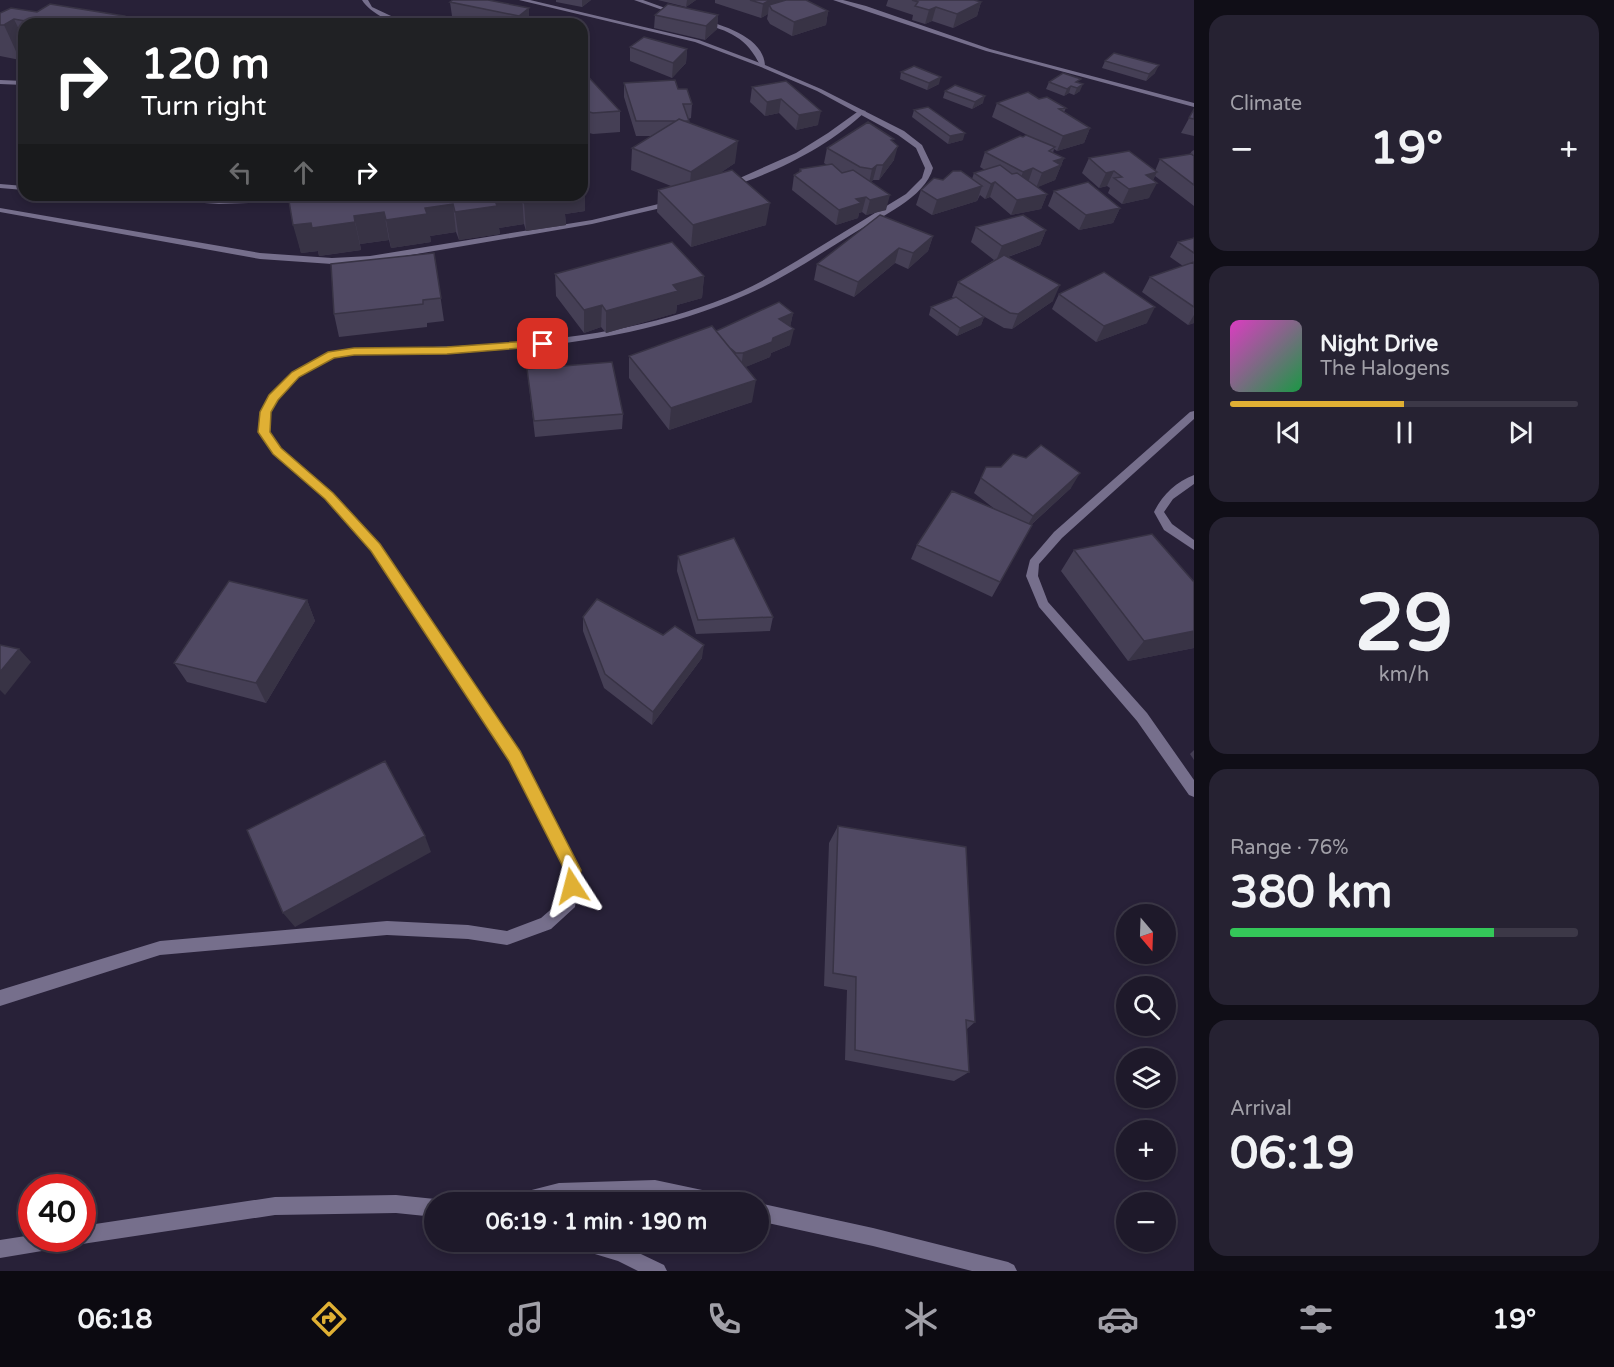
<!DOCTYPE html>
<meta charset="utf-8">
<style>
:root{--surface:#1e192a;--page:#262232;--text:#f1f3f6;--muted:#a1a0a8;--line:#3c3847;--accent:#e0b034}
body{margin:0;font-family:"Varela Round",sans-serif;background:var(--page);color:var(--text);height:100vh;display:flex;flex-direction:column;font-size:22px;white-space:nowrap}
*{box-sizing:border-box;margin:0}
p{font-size:20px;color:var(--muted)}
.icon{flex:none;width:33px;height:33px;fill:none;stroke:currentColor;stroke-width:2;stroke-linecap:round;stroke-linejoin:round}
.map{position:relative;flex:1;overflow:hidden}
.details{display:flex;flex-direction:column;gap:15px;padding:15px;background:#100e17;width:420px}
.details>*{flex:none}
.top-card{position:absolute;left:18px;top:18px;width:570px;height:183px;border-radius:18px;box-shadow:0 3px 9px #0003,0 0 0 2px var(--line);background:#202124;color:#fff;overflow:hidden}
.needle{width:39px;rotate:161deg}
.fabs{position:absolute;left:1116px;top:904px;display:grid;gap:12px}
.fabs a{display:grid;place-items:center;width:60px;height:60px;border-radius:50%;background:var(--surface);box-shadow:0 3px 9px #0003,0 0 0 2px var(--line);font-size:30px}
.speed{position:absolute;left:18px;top:1174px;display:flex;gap:12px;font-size:30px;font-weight:700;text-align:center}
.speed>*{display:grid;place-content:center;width:78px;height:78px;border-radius:50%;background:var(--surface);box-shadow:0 3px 9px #0003,0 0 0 2px var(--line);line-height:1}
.speed .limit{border:9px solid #d22;background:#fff;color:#111}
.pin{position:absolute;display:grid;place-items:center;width:51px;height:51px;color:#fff;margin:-26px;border-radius:12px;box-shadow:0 3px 9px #0006}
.me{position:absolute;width:66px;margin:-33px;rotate:351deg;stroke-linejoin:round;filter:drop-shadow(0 0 4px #0008)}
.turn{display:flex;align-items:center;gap:21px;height:126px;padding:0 24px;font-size:27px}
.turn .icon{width:78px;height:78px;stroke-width:2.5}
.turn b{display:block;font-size:42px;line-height:51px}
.lanes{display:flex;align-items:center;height:57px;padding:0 24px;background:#0003;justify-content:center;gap:30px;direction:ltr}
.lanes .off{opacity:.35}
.big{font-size:45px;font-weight:700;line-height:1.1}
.details .widget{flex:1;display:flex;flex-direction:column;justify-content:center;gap:9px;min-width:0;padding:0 21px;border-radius:18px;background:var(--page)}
.details .dial{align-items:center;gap:0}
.dial b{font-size:78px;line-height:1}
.song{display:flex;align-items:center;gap:18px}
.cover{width:72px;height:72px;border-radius:9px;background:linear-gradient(135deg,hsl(310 70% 55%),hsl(140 70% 35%))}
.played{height:6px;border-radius:3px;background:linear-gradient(90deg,var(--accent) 50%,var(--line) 50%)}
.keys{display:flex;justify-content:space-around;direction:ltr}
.heat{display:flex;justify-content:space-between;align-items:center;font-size:33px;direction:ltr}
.charge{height:9px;border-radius:4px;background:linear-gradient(90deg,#34c759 76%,var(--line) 0)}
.trip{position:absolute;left:424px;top:1192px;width:345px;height:60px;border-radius:30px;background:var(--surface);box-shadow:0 3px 9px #0003,0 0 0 2px var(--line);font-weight:700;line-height:60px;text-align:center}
.dock{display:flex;height:96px;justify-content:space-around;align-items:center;background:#0c0a11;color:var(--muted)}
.dock .icon{width:42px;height:42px}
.dock .active{color:var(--accent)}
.dock b{font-size:27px;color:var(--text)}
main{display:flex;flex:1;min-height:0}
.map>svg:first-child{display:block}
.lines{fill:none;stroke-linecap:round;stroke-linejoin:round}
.minor{fill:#766f8c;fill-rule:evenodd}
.tertiary{fill:#766f8c;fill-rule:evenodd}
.wall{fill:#453f55}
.shaded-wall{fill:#383345}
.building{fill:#504963;stroke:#383345;stroke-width:1.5}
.route{fill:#e0b034;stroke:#927222;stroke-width:1.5}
</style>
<main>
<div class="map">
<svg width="1194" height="1271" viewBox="0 0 1194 1271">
<rect width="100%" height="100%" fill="#282138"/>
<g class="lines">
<path class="minor" d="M 634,0 L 643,0 L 679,13 L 674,14 Z
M 833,0 L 843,0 L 866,6 L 990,49 L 1194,103 L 1194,107 L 986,51 Z
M 701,19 C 725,26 765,38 765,67 L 761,67 C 746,36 730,32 699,22 Z
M 860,110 L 866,111 C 831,145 774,174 728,187 L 724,185 L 796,153 L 828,133 Z
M 0,184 L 24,186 L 24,190 L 0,188 Z
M 113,195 L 151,195 L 219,200 L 305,197 L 309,199 L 305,201 L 219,204 L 117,197 Z
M 671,201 L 675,203 L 674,205 L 592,224 L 370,262 L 332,264 L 260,259 L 0,212 L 0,208 L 260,253 L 332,258 L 370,256 L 592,220 Z
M 1194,411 L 1194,419 L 1062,538 L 1039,564 L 1038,576 L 1048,602 L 1147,713 L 1194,780 L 1194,797 L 1189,795 L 1137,721 L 1039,607 L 1026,576 L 1030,560 L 1054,532 L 1190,412 Z
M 1194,475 L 1194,484 L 1173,499 L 1164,512 L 1172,524 L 1194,540 L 1194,550 L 1164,530 L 1154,512 C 1162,495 1176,482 1194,475 Z
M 655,1180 L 721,1194 L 727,1197 L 730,1203 L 680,1203 L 655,1198 L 559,1201 L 550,1203 L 507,1203 L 510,1197 L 516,1194 L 559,1183 Z
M 759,1203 L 873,1228 L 1008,1262 L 1014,1265 L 1017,1271 L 972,1271 L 873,1246 L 759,1221 Z"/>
<path class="tertiary" d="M 362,0 L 368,0 L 372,7 L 408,24 C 392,24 370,13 362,0 Z
M 519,0 L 530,0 L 699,40 L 765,65 L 821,89 L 904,131 L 922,145 L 933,168 C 925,198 880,217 854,233 C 819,254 785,278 748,294 C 621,350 489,352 354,355 L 334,358 L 299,376 L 277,400 L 270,412 L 269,432 L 281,448 L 333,493 L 379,545 L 519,752 L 580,870 L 575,907 L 551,929 L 507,945 L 468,939 L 387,935 L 160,955 L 0,1006 L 0,990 L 160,941 L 387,921 L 468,925 L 507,931 L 541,918 L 563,899 L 566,871 L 509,760 L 371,551 L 325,499 L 273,454 L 259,432 L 260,412 L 270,396 L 293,372 L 329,353 L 354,349 C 486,346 619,345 742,291 C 766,280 790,265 813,251 C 844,232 875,213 906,194 L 922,178 L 925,168 L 916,148 L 898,135 L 817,91 L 761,67 L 695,42 Z
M 0,80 L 24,81 L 24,85 L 0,84 Z
M 396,1195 L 435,1199 L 442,1203 L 435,1203 L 435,1217 L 396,1213 L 275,1215 L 82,1244 L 75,1239 L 82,1239 L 82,1226 L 275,1197 Z
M 32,1235 L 32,1239 L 69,1239 L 66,1245 L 60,1248 L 0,1258 L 0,1240 Z
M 572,1242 L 613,1242 L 620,1244 L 664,1265 L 667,1271 L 638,1271 L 618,1261 L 575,1248 Z"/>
</g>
<path class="wall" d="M 488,0 L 529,22 L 526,24 L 492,24 L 452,16 L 450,2 Z
M 556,0 L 591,0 L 582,7 L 556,2 Z
M 658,0 L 696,0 L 686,7 Z
M 715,0 L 784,0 L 784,1 L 828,11 L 826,25 L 792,36 L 770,24 L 767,19 L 768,14 L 761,18 L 715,3 Z
M 888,0 L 974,0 L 981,2 L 977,16 L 953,28 L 932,21 L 925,24 L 912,20 L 913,15 L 886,6 Z
M 37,12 L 124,16 L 127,24 L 24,24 L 24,57 L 20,60 L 0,56 L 0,13 Z
M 655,15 L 718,15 L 717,29 L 705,40 L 654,28 Z
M 630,47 L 687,49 L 686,63 L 672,78 L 630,61 Z
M 1105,61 L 1155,73 L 1146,81 L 1102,68 Z
M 582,70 L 620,111 L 620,132 L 593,134 L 582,131 Z
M 901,72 L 939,84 L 927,90 L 900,79 Z
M 786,81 L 818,125 L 796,130 L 779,113 L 765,116 L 750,102 L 752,87 Z
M 1049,82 L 1079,83 L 1080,91 L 1074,95 L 1069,93 L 1064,96 L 1046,89 Z
M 624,83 L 678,89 L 692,104 L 691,118 L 688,119 L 688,122 L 735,163 L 720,173 L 766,225 L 691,247 L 657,212 L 658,190 L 671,186 L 631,170 L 632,148 L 652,136 L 636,136 L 624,97 Z
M 945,91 L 983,103 L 972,109 L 943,98 Z
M 1039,99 L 1066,108 L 1064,112 L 1090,128 L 1084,143 L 1057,151 L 1054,149 L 1053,153 L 1064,158 L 1055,180 L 1037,187 L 1047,194 L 1041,209 L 1011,215 L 990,197 L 985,199 L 980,195 L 977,201 L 932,215 L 916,205 L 921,190 L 972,179 L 974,173 L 985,170 L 980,167 L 985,152 L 1029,136 L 992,117 L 997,103 Z
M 1194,109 L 1194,136 L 1181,133 Z
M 914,110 L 963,140 L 948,144 L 912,117 Z
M 893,142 L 894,160 L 879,180 L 873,180 L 871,182 L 886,210 L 866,215 L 862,212 L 859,213 L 858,218 L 836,225 L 792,190 L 794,175 L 799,172 L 800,169 L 827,165 L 824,163 L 827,148 Z
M 1194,150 L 1194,206 L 1155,176 L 1153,180 L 1149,198 L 1122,204 L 1108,193 L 1110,188 L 1107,186 L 1099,188 L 1082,173 L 1089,158 L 1155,171 L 1160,159 L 1190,154 L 1192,151 Z
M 585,183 L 585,211 L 565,214 L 566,225 L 526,231 L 524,224 L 499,228 L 500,234 L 459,240 L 456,232 L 430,236 L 431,242 L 391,248 L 389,240 L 360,244 L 361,250 L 319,256 L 318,251 L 301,253 L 288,195 Z
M 1054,191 L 1120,208 L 1113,223 L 1079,230 L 1048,206 Z
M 976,227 L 1046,230 L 1040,245 L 1008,257 L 1053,301 L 1012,329 L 1004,328 L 978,313 L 984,317 L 981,325 L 957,336 L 929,315 L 931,307 L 954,298 L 952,297 L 958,282 L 994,260 L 971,242 Z
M 933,236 L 928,251 L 908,269 L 895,263 L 854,297 L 814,280 L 817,264 Z
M 1194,238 L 1194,323 L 1188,325 L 1142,292 L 1150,277 L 1183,266 L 1170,257 L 1178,242 Z
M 434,253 L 444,321 L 427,323 L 427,327 L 339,337 L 334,314 Z
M 555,274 L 704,276 L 702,298 L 677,305 L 676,313 L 606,333 L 601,327 L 584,333 L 556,296 Z
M 1059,294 L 1147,323 L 1096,342 L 1052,309 Z
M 793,313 L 790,327 L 790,345 L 771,353 L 770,357 L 745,367 L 752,402 L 669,430 L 629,378 L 629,356 L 716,331 Z
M 527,369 L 623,414 L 622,429 L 535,437 Z
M 986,467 L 1071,488 L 1031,525 L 1032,525 L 992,597 L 911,559 L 917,545 L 996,510 L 974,493 Z
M 1074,550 L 1194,582 L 1194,648 L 1128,661 L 1061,571 Z
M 678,556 L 773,617 L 770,631 L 696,634 L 677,571 Z
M 307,600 L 315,621 L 266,703 L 187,682 L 174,663 Z
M 583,617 L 702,658 L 652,725 L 604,688 L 583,631 Z
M 1194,750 L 1194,760 L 1190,754 Z
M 838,826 L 975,1022 L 967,1029 L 969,1072 L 954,1081 L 845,1060 L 847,990 L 824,986 L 829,843 Z"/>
<path class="shaded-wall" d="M 582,0 L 591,0 L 582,7 Z
M 687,0 L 696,0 L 686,7 Z
M 770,0 L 784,0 L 783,5 L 772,11 L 769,5 L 768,14 L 761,18 L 763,4 Z
M 981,2 L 977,16 L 953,28 L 957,14 Z
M 936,7 L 932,21 L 925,24 L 929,10 Z
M 529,8 L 529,22 L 526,24 L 519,24 L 519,16 Z
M 828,11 L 826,25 L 792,36 L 794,22 Z
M 718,15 L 717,29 L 705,40 L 706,26 Z
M 124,16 L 127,24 L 112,24 Z
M 14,19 L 24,40 L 24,57 L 20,60 L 4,25 Z
M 687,49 L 686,63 L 672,78 L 673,63 Z
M 1159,65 L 1155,73 L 1146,81 L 1149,74 Z
M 941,77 L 939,84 L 927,90 L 929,83 Z
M 1083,84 L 1080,91 L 1074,95 L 1077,88 Z
M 1071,86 L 1069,93 L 1064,96 L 1067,89 Z
M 985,96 L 983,103 L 972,109 L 975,102 Z
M 781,99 L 779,113 L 765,116 L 767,102 Z
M 821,111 L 818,125 L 796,130 L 799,115 Z
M 1090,128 L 1084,143 L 1057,151 L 1063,136 Z
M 965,133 L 963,140 L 948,144 L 950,136 Z
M 738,141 L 735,163 L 689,194 L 691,172 Z
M 898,146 L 894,160 L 879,180 L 883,165 Z
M 1064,158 L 1055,180 L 1036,188 L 1042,173 L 1054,161 Z
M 877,165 L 873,180 L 869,183 L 872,169 Z
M 1033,168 L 1028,183 L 1017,187 L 1023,172 Z
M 1114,171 L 1107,186 L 1099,188 L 1106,173 Z
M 1157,172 L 1151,184 L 1157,183 L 1149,198 L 1122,204 L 1129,189 L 1146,175 Z
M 995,182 L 990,197 L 985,199 L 991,184 Z
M 585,183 L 585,211 L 565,214 L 566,225 L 526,231 L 524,203 L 560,195 L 582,195 L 582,184 Z
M 982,186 L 977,201 L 932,215 L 937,200 Z
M 1047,194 L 1041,209 L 1011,215 L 1017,200 Z
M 890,195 L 886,210 L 866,215 L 870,200 Z
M 522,196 L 524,224 L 499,228 L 500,234 L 459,240 L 455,212 L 495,200 Z
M 866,197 L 862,212 L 859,213 L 858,218 L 836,225 L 839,210 L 856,199 Z
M 770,203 L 766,225 L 691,247 L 693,225 Z
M 453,204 L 456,232 L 430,236 L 431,242 L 391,248 L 386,220 L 425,208 Z
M 1120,208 L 1113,223 L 1079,230 L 1086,215 Z
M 384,212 L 389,240 L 360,244 L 354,216 Z
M 355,222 L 361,250 L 319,256 L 318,251 L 301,253 L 293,225 L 311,223 Z
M 1046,230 L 1040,245 L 996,261 L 1002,246 Z
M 933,236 L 928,251 L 908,269 L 913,253 Z
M 899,248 L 895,263 L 854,297 L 858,282 Z
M 704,276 L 702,298 L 677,305 L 676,313 L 606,333 L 606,311 L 673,285 Z
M 1060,285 L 1053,301 L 1012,329 L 1018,314 Z
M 602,305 L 601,327 L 584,333 L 584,310 Z
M 1155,307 L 1147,323 L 1096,342 L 1104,326 Z
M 793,313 L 790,328 L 779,319 Z
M 1194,315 L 1194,323 L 1188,325 Z
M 984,317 L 981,325 L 957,336 L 960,328 Z
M 794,329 L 790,345 L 771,353 L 770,357 L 741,369 L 743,353 L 773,338 Z
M 756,380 L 752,402 L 669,430 L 671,408 Z
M 1080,473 L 1071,488 L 1024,531 L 1033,516 Z
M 307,600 L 315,621 L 266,703 L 256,683 Z
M 1194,631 L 1194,648 L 1128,661 L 1144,641 Z
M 704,645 L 702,658 L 652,725 L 653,712 Z
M 19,649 L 31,662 L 5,695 L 0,690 L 0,672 Z
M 425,836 L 431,852 L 295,927 L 283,913 Z"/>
<path class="building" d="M 453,0 L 488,0 L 529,8 L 519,16 L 450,2 Z
M 750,0 L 770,0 L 763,4 Z
M 786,0 L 806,0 L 828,11 L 794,22 L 772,10 L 769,5 Z
M 912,0 L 974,0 L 981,2 L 957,14 L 936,7 L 929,10 L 915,6 L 918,2 Z
M 50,4 L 124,16 L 112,24 L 42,24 L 14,19 L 4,25 L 0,25 L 0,13 L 11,8 L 37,12 Z
M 668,4 L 718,15 L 706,26 L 655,15 Z
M 644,37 L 687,49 L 673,63 L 630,47 Z
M 1114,53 L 1159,65 L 1149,74 L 1105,61 Z
M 914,66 L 941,77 L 929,83 L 901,72 Z
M 582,70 L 620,111 L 593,113 L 582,110 Z
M 1063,73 L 1081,79 L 1076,82 L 1083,84 L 1077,88 L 1071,86 L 1067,89 L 1049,82 Z
M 675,80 L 678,89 L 687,89 L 692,104 L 683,104 L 689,121 L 684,121 L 679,119 L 676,121 L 636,121 L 624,83 Z
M 786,81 L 821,111 L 799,115 L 781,99 L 767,102 L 752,87 Z
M 955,85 L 985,96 L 975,102 L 945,91 Z
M 1028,92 L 1039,99 L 1047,97 L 1066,108 L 1059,109 L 1090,128 L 1063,136 L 997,103 Z
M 928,107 L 965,133 L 950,136 L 914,110 Z
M 1194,109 L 1194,119 L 1189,118 Z
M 679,119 L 738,141 L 691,172 L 632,148 Z
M 868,122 L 894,139 L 891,140 L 898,146 L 883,165 L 877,165 L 872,169 L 860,167 L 827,148 Z
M 1026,135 L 1055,147 L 1049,151 L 1064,158 L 1054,161 L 1061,165 L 1042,173 L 1033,168 L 1023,172 L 985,152 L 1020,136 L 1023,137 Z
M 1129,151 L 1157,172 L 1146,175 L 1157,183 L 1129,189 L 1114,178 L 1122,177 L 1114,171 L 1106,173 L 1089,158 Z
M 1191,154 L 1194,156 L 1194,185 L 1160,159 Z
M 832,164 L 842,173 L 853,170 L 890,195 L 870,200 L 866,197 L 856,199 L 861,203 L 839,210 L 794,175 L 801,171 L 800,169 Z
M 1000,165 L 1012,174 L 1017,173 L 1047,194 L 1017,200 L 995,182 L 991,184 L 974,173 Z
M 732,170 L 770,203 L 693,225 L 658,190 Z
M 953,171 L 961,171 L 982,186 L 937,200 L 921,190 L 934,178 L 943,180 Z
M 1088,182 L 1120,208 L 1086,215 L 1054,191 Z
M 288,195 L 564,195 L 565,198 L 524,203 L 522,196 L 495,200 L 497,206 L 455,212 L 453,204 L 425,208 L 427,214 L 386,220 L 384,212 L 354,216 L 355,222 L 312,228 L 311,223 L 293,225 Z
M 880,215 L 933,236 L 913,253 L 899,248 L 858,282 L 817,264 Z
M 1023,215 L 1046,230 L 1002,246 L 976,227 Z
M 1194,238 L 1194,253 L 1178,242 Z
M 672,242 L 704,276 L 673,285 L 678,291 L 606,311 L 602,305 L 584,310 L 555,274 Z
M 434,253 L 441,298 L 423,300 L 423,304 L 334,314 L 331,264 Z
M 1004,255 L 1060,285 L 1018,314 L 1010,313 L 958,282 Z
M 1194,262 L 1194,307 L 1150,277 Z
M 1104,272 L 1155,307 L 1104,326 L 1059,294 Z
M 956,297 L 984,317 L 960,328 L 931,307 Z
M 779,302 L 793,313 L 779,319 L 794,329 L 773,338 L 772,342 L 743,353 L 736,353 L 729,347 L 716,331 Z
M 712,326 L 756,380 L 671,408 L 629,356 Z
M 612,362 L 623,414 L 534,421 L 527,369 Z
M 1041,445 L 1080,473 L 1033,516 L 981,478 L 986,467 L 1001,467 L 1013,454 L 1026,458 Z
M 952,491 L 1032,525 L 1000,582 L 917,545 Z
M 1152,534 L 1194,582 L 1194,631 L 1144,641 L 1074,550 Z
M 734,538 L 773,617 L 698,620 L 678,556 Z
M 229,581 L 307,600 L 256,683 L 174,663 Z
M 597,599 L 663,635 L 675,626 L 704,645 L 653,712 L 605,674 L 583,617 Z
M 0,645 L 19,649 L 0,672 Z
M 385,761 L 425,836 L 283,913 L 247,830 Z
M 838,826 L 966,847 L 975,1022 L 966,1020 L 969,1072 L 855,1050 L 856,977 L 833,973 Z"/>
<path class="route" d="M 543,340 L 547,341 L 547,346 L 447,354 L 354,355 L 334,358 L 299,377 L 278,400 L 271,412 L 270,432 L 281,448 L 333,493 L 380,544 L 520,751 L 581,870 L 577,891 L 572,894 L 566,891 L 563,886 L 565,871 L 509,761 L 371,551 L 325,499 L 273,454 L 258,432 L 260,412 L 269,395 L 292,372 L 328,352 L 354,348 L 447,347 Z"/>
</svg>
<div class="fabs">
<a><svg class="needle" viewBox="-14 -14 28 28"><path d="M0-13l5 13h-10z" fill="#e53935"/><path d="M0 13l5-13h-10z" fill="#a1a0a8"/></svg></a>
<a><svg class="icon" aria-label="search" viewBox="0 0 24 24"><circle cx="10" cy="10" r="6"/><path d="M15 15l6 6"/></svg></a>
<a><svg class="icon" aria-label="layers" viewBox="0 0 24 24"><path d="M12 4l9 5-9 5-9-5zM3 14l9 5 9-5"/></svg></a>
<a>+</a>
<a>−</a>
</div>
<div class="speed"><div class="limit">40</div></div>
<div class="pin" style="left:543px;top:344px;background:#d93025"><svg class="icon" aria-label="arrive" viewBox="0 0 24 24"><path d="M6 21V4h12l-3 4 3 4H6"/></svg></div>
<svg class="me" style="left:572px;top:886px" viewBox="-20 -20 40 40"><path d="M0-17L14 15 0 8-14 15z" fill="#e0b034" stroke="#fff" stroke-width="4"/></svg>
<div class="trip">06:19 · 1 min · 190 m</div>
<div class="top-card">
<div class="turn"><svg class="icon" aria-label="right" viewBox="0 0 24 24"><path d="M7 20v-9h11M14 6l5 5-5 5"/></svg><div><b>120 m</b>Turn right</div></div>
<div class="lanes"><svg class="icon off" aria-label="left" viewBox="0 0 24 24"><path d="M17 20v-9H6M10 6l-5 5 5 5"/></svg><svg class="icon off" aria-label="ahead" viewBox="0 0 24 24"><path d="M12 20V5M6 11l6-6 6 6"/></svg><svg class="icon" aria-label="right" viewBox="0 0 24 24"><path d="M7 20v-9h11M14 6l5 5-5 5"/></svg></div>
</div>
</div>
<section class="details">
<div class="widget"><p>Climate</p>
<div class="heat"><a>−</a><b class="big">19°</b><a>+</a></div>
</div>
<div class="widget">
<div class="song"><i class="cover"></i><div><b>Night Drive</b><p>The Halogens</p></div></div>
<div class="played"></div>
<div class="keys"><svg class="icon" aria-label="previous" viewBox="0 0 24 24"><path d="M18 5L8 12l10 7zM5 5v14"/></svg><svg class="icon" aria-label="pause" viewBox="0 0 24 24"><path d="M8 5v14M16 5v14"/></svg><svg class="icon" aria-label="next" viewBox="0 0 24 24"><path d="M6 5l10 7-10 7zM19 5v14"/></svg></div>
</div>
<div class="widget dial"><b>29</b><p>km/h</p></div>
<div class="widget"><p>Range · 76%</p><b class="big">380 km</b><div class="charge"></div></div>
<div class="widget"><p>Arrival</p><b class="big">06:19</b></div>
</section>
</main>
<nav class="dock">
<b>06:18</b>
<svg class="icon active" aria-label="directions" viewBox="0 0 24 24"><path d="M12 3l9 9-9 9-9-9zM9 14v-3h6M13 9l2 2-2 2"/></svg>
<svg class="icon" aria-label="music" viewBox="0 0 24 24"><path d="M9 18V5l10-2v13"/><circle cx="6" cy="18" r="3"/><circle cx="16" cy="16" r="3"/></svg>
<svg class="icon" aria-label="phone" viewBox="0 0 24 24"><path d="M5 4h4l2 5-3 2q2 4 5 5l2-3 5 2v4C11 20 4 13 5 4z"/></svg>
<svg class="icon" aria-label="climate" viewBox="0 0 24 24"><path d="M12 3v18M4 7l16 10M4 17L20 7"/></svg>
<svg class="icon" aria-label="car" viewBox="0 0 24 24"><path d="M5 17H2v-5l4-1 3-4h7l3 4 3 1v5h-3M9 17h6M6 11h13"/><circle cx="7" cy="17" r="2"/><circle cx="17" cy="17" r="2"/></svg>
<svg class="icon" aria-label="filters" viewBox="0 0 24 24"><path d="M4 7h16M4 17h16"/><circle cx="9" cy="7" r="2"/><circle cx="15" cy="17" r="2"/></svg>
<b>19°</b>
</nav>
